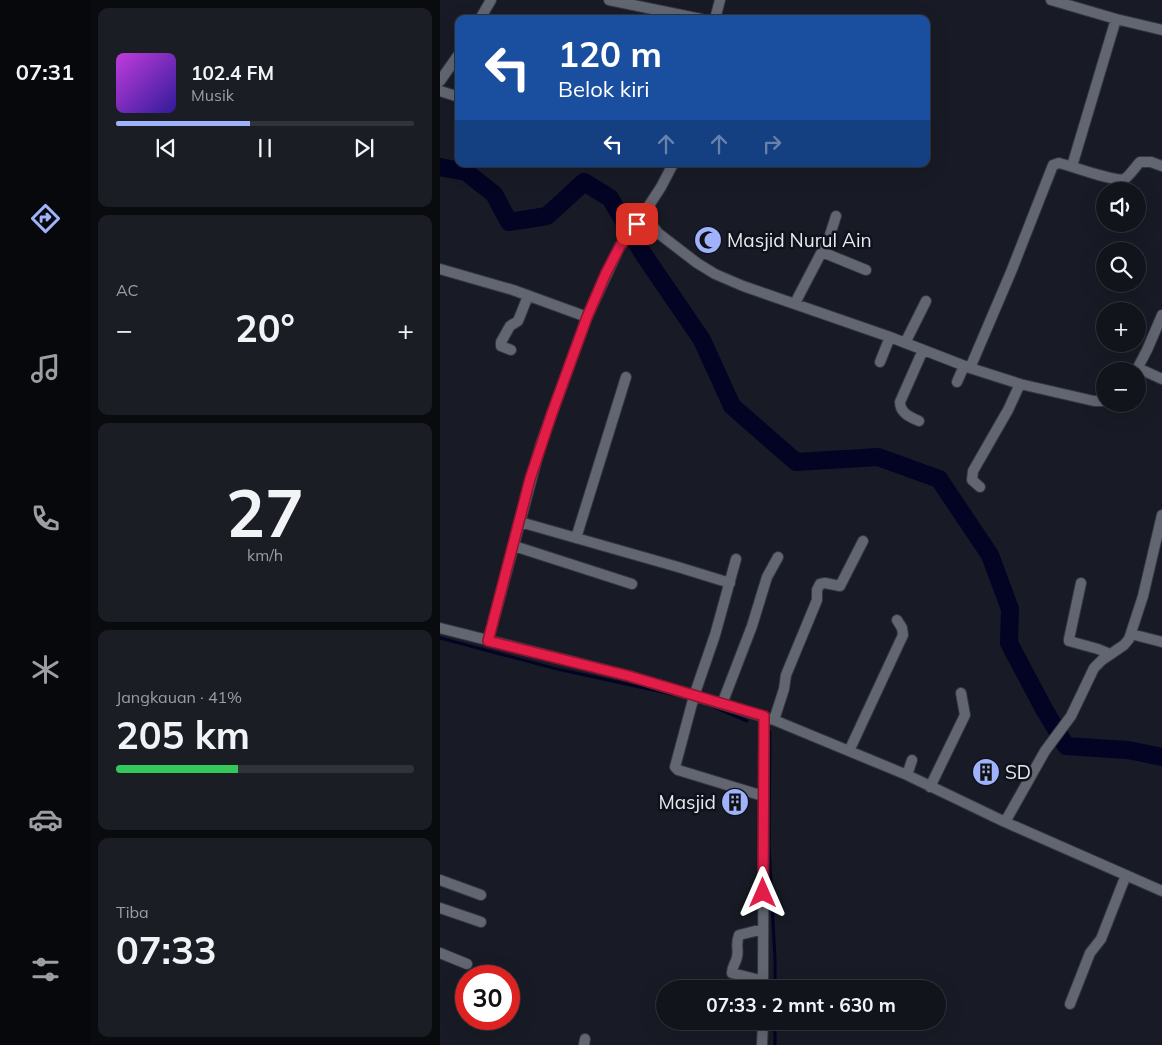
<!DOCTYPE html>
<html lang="id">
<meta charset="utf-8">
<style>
:root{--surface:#12141c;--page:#1b1d25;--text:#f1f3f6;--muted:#9c9ea3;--line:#31333b;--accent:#9fb3fd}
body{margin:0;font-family:Mulish,sans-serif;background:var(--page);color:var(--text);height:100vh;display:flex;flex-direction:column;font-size:19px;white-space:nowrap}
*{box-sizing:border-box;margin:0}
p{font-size:16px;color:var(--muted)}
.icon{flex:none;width:28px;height:28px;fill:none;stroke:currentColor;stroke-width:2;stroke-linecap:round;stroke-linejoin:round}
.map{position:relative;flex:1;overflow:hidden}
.side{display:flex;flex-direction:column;gap:8px;padding:8px;background:#0a0b0f;width:350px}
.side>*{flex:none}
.guide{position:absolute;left:15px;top:15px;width:475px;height:152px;border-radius:10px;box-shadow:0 5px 20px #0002,0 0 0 1px var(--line);background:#1a4fa0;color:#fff;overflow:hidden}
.tools{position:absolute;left:656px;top:182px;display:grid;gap:10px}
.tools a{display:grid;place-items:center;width:50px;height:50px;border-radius:50%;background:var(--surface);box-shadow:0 5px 20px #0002,0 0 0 1px var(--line);font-size:25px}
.speed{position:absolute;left:15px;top:965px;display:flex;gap:10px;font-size:25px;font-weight:700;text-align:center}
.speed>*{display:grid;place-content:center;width:65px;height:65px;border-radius:50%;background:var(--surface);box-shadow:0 5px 20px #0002,0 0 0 1px var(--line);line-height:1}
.speed .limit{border:8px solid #d22;background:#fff;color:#111}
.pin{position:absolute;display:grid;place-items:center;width:42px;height:42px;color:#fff;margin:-21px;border-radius:10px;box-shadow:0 2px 8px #0006}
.me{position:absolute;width:55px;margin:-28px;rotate:0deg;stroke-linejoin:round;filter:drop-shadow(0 0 4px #0008)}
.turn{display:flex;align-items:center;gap:18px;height:105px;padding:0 20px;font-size:22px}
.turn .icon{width:65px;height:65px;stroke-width:2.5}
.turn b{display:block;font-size:35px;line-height:42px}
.lanes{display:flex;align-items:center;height:48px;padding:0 20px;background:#0003;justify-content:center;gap:25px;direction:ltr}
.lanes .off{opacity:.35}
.big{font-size:38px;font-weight:700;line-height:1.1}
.side .tile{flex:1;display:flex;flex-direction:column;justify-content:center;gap:8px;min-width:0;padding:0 18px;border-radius:10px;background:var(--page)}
.side .dial{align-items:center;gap:0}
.dial b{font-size:65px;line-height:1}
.song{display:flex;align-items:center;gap:15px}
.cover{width:60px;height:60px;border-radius:8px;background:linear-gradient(135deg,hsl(290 70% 55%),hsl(250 70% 35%))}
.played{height:5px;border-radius:2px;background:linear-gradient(90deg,var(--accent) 45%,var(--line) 45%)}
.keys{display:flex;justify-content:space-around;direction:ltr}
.heat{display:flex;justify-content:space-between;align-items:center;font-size:28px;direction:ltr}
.charge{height:8px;border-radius:4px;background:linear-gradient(90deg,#34c759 41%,var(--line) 0)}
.trip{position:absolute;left:216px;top:980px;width:290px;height:50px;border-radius:25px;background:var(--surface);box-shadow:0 5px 20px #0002,0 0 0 1px var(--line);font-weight:700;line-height:50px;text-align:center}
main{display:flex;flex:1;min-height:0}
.tabs{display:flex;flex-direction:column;width:90px;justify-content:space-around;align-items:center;background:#07080b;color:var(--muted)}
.tabs .icon{width:35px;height:35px}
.tabs .on{color:var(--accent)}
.tabs b{font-size:22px;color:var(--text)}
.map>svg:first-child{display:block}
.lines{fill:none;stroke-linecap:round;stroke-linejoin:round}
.stream{stroke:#030324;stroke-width:3}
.river{stroke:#030324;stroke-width:18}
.minor-casing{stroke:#363840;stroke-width:12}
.minor{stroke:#626671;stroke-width:10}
.route-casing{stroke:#92132f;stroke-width:12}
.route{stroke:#e11d48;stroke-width:9}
.labels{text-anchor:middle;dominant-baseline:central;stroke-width:5;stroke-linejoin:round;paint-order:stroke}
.poi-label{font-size:19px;fill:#e6e9ef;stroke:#10121b;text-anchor:start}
</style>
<main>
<nav class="tabs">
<b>07:31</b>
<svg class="icon on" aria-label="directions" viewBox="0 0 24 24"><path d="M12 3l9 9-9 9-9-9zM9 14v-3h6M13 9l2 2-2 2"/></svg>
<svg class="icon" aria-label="music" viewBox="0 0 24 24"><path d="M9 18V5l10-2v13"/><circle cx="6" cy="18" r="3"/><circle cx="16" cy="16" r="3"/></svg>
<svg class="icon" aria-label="phone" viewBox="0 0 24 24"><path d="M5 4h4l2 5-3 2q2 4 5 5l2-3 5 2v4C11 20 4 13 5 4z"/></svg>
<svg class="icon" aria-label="climate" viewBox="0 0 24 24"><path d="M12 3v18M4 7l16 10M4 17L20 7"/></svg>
<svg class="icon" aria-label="car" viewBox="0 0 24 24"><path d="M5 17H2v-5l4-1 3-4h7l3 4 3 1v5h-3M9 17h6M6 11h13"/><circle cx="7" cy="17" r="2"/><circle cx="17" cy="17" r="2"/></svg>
<svg class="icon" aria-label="filters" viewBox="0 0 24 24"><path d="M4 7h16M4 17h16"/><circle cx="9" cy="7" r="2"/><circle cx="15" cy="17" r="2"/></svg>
</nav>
<section class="side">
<div class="tile">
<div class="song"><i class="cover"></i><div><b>102.4 FM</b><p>Musik</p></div></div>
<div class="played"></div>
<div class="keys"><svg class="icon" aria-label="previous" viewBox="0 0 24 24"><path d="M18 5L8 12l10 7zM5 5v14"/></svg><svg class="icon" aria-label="pause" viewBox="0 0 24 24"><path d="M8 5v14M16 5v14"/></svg><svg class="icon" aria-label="next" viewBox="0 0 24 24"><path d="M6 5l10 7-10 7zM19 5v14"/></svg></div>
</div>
<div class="tile"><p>AC</p>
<div class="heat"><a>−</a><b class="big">20°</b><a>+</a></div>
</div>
<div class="tile dial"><b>27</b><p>km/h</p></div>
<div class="tile"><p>Jangkauan · 41%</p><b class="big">205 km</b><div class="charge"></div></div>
<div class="tile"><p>Tiba</p><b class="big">07:33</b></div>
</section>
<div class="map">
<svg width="722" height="1045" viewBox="0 0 722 1045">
<rect width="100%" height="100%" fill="#181b25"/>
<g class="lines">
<path class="stream" d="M 0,638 L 113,668 L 236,695
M 267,704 L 307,721
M 330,732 L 329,846 L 335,959 L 335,989
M 335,1045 L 335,1021"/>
<path class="river" d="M 0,167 L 26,172 L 54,194 L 69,222 L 107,216 L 144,182 L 170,198 L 204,255 L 262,340 L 292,406 L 356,462 L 438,457 L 499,479 L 550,555 L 570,609 L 569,643 L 604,709 L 626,746 L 688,750 L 722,757"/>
<g class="minor-casing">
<path id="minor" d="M 169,0 L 261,19
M 611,0 L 676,19 L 722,30
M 40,19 L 51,0
M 275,19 L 280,0
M 0,81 L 19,54
M 0,91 L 19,97
M 632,166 L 676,19
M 204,214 L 218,233 L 257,263 L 275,274 L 303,286 L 450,337 L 530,368 L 580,384 L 654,401 L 665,401
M 382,252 L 426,270
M 0,269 L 73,290 L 147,317
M 355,303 L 389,238 L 396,216
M 465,343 L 486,301
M 71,350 L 61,346 L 61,342 L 70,326 L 78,321 L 88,296
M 440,362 L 450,337
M 530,368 L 571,272 L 613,165 L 619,163 C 632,166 673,182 684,179 C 689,177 695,167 700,162 L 711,162 L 722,166
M 698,368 L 722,379
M 696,371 L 707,350 L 722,315
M 517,382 L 524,366
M 479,421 C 470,417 460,413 460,402 L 483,350
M 540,487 L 532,480 L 533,471 L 568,410 L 580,384
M 80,522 L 238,567 L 290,583
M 136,538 L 186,377
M 74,546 L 192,584
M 296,559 L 275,635 L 254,696 L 235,767 L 238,770 L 323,796
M 641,583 L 629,639 L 629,641 L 658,649 L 670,654
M 0,628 L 189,676 L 334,720 L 467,775 L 565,822 L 722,891
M 691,634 L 722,642
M 48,641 L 101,444 L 147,317 L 180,246 L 197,224 L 221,187 L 233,164
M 282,704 L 312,626 L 327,577 L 338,557
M 334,720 L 344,689 L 346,675 L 377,600 L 377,590 L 380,584 L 385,583 L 400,586 L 423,541
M 409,751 L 463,635 L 462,628 L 457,620
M 467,775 L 472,760
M 490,787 L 525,715 L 521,693
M 565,822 L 605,751 L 631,716 L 654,668 L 662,660 L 684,645 L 689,639 L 703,596 L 722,515
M 0,880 L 41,895
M 0,908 L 41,922
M 0,953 L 27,964
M 323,981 L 292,973 C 292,966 296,963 297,957 C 299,948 295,946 299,935 L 323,929
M 323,989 L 324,716
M 630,1004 L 650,953 L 661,939 L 686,875
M 144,1045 L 145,1039
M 322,1045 L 323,1021"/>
</g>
<use href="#minor" class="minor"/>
</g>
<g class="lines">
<g class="route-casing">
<path id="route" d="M 197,224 L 180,246 L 166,273 L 147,317 L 112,413 L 90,479 L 48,641 L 189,676 L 324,716 L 323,893"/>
</g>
<use href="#route" class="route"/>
</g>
<defs>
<g id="mosque-disc" transform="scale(1.4375)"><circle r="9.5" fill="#9fb3fd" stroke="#10121b"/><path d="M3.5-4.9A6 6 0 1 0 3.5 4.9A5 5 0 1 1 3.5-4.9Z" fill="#111"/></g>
<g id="building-disc" transform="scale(1.4375)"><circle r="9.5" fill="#9fb3fd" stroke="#10121b"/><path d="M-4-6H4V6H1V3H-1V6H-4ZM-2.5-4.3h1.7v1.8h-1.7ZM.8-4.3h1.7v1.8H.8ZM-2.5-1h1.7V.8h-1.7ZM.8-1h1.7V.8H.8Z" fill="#111"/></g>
</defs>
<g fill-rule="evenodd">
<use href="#mosque-disc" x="268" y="240"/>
<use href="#building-disc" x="546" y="772"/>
<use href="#building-disc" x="295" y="802"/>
</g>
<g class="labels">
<g class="poi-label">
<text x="287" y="240">Masjid Nurul Ain</text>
<text x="565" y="772">SD</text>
<text x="276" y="802" text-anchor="end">Masjid</text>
</g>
</g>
</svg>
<div class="tools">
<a><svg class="icon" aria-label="sound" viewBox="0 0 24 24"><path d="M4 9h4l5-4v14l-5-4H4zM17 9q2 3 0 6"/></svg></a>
<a><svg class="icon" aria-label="search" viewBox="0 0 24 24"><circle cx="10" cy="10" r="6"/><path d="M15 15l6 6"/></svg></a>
<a>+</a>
<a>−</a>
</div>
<div class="speed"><div class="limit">30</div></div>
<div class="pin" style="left:197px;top:224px;background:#d93025"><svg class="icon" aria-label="arrive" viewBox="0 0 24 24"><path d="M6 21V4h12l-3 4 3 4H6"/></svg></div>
<svg class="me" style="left:323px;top:893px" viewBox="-20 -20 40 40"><path d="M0-17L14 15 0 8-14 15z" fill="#e11d48" stroke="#fff" stroke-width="4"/></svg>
<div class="trip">07:33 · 2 mnt · 630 m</div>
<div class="guide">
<div class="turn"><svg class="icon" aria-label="left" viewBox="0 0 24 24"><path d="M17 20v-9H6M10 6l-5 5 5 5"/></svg><div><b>120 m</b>Belok kiri</div></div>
<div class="lanes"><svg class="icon" aria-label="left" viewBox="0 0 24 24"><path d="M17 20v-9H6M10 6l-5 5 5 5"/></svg><svg class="icon off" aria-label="ahead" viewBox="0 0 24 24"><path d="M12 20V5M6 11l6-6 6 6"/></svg><svg class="icon off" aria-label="ahead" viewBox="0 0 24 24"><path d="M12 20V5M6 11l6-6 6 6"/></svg><svg class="icon off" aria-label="right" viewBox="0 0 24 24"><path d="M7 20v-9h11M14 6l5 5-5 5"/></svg></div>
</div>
</div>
</main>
